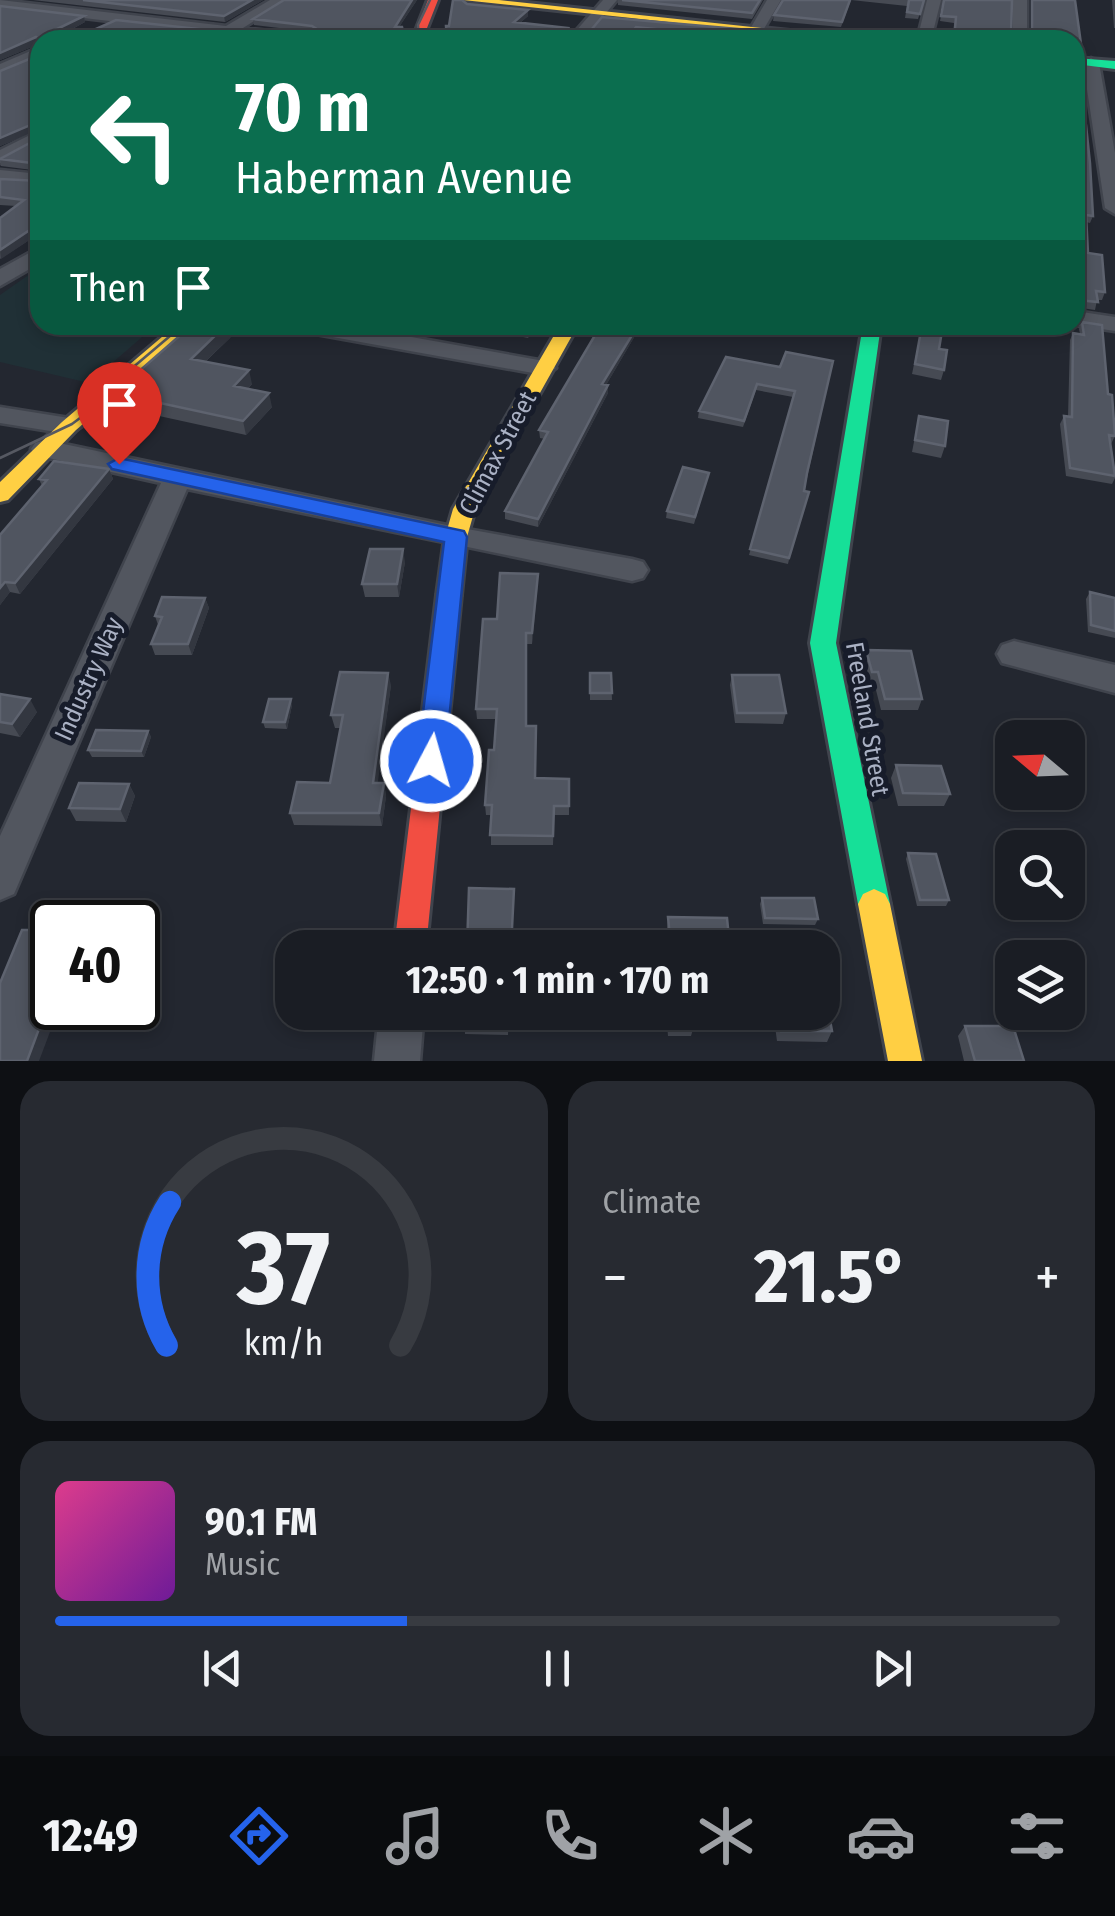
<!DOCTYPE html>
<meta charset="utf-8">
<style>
:root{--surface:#1a1d24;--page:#272a31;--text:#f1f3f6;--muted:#9fa2a6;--line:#383b41;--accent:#2563eb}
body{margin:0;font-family:"Fira Sans Condensed",sans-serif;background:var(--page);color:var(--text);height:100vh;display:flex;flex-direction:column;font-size:38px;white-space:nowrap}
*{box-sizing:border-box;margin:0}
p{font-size:32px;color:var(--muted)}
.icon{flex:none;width:55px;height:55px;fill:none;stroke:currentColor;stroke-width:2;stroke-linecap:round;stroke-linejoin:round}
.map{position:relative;height:1061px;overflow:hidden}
.drawer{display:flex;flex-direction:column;gap:20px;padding:20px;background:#0e1014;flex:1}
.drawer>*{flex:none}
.banner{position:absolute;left:30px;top:30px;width:1055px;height:305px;border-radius:30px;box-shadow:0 5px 15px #0003,0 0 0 2px var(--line);background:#0b6e4f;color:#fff;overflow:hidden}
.needle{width:65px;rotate:289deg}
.tools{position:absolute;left:995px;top:720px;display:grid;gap:20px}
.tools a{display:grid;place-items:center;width:90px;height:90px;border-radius:20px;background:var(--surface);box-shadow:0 5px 15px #0003,0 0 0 2px var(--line);font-size:50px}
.speed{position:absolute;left:30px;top:900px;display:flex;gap:20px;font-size:50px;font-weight:700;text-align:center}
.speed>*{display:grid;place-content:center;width:130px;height:130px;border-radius:50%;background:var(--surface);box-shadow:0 5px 15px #0003,0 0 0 2px var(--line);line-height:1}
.speed .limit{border:5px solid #111;border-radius:15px;background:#fff;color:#111}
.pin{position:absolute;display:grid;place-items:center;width:85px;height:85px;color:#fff;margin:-102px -42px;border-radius:50% 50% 50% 0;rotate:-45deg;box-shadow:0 0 10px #0007}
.pin .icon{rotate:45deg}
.me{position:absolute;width:110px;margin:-55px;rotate:6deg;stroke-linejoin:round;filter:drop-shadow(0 0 8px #0008)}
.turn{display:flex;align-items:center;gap:35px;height:210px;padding:0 40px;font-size:45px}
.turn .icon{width:130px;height:130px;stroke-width:2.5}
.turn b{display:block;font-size:70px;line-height:85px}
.then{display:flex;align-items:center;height:95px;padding:0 40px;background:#0003;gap:20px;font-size:38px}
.big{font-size:75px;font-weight:700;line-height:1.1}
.drawer .card{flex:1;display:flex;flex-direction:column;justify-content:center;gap:15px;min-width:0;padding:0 35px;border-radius:30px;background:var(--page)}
.drawer .dial{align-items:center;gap:0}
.dial svg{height:260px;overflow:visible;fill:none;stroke:var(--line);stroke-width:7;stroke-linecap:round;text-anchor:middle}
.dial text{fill:var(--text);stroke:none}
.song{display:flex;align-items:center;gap:30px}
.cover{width:120px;height:120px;border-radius:15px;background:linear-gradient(135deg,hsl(330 70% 55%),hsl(280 70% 35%))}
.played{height:10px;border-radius:5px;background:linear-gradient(90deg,var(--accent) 35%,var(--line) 35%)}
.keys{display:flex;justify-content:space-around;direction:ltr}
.heat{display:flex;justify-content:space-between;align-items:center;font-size:55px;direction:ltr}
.drawer .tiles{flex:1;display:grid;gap:20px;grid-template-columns:1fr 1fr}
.card:last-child{grid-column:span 2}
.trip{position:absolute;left:275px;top:930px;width:565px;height:100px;border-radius:30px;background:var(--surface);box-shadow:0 5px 15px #0003,0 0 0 2px var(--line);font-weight:700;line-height:100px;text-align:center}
.dock{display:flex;height:160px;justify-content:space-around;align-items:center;background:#0a0c0e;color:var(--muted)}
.dock .icon{width:70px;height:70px}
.dock .on{color:var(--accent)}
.dock b{font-size:45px;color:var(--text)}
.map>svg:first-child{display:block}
.green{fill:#203036}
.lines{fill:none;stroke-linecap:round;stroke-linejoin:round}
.street-casing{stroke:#40444d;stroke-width:5}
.fast-casing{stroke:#40444d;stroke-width:6}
.slow-casing{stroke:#40444d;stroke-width:6}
.jam-casing{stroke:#40444d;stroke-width:6}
.street{fill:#52565f;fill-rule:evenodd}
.fast{fill:#16e098;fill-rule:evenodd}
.slow{fill:#ffcf43;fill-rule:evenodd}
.jam{fill:#f24e42;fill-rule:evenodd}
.tram{stroke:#565962;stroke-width:2.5}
.wall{fill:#464a53}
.shaded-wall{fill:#333740}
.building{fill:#505560;stroke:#5e636f;stroke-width:2.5}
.route{fill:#2563eb;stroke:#184099;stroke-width:2.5}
.labels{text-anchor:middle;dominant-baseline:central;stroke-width:10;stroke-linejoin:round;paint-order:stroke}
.street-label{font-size:25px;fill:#aab1c4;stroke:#171c2a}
</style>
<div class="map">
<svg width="1115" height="1061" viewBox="0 0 1115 1061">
<rect width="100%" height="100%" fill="#232730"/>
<path class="green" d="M 40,267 L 40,325 L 156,325 L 89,383 L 0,362 L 0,295 Z"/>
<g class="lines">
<g class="street-casing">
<path id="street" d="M 0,0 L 226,26 L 270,0 L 287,0 L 243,28 L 313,36 L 320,40 L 227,35 L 0,8 Z
M 603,0 L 617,0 L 583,40 L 568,40 Z
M 767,0 L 781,0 L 762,32 L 752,32 L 750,29 Z
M 927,0 L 941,0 L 931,40 L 917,40 Z
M 1013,0 L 1027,0 L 1027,40 L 1013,40 Z
M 40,47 L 40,58 L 0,75 L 0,64 Z
M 1091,58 L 1099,63 L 1115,153 L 1115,214 L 1105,208 L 1083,63 Z
M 40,130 L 40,142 L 0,163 L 0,150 Z
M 0,170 L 40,174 L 40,186 L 0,182 Z
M 40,247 L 40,263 L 0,286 L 0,269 Z
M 1075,311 L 1115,317 L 1115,331 L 1075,325 Z
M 293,325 L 345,325 L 544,361 L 556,368 L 544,375 L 305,332 Z
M 0,407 L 69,418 L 82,426 L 69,434 L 0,423 Z
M 45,440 L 456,527 L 632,559 L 643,562 L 648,570 L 643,578 L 632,581 L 187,489 L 14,894 L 0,900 L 0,836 L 161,483 L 35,455 L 31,449 L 35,443 Z
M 1014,641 L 1115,665 L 1115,693 L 1002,663 L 997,654 L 1002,645 Z
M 379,1012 L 424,1012 L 420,1061 L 374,1061 Z"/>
</g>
<g class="fast-casing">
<path id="fast" d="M 1075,58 L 1115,61 L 1115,69 L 1075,64 Z
M 863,325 L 881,325 L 836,643 L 890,904 L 885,914 L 874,919 L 863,914 L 858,904 L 810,643 Z"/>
</g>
<g class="slow-casing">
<path id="slow" d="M 463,0 L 499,0 L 875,40 L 836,40 Z
M 176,325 L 196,325 L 76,430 L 8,500 L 0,502 L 0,482 L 62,422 Z
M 560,325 L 578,325 L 475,509 L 467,537 L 461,595 L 457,601 L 441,601 L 437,595 L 445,537 L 453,509 Z
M 874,889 L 885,894 L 890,904 L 922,1061 L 888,1061 L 858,904 L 863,894 Z"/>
</g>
<g class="jam-casing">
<path id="jam" d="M 428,0 L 438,0 L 427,28 L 430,40 L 418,40 L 417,28 Z
M 449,586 L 457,589 L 461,595 L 426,948 L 394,948 L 437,595 L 441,589 Z"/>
</g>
<use href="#street" class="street"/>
<use href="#fast" class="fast"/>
<use href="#slow" class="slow"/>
<use href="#jam" class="jam"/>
<path class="tram" d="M 419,40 L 418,25 L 430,0
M 118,380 L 183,325
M 0,458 L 72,424 L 136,376"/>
</g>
<path class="wall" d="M 33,0 L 263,0 L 225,22 Z
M 417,0 L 399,27 L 405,40 L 40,40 L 40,45 L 39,44 L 0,60 L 0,6 L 84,16 L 85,22 L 58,37 L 319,37 L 313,32 L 254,25 L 253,19 Z
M 618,0 L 763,0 L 752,19 L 618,5 Z
M 783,0 L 924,0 L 918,19 L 905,18 L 907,6 L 851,0 L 841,27 L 773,21 L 774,15 Z
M 944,0 L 1011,34 L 1029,38 L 1031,36 L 1031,0 L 1075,0 L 1079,50 L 1075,51 L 1075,40 L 953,40 L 954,23 L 940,21 Z
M 1112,0 L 1115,0 L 1115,28 L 1114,28 Z
M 467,4 L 528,16 L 520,23 L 568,34 L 567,36 L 568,37 L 586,36 L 602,17 L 865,40 L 681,38 L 636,33 L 630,40 L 447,40 L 449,26 Z
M 40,51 L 40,171 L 1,166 L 0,158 L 39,138 L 40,129 L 0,146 L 0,71 L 39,55 Z
M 1075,87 L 1093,216 L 1090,223 L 1086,222 L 1088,253 L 1105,292 L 1102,300 L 1097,300 L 1095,310 L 1075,307 Z
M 40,176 L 40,233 L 0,259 L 0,218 L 16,206 L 0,205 L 0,179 L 40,181 Z
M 1082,322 L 1108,394 L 1115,436 L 1111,444 L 1115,470 L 1115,478 L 1112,484 L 1066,476 L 1060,424 L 1064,416 L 1068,417 L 1070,340 L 1073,333 L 1080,334 L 1079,329 Z
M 493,325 L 536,325 L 528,338 L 493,331 Z
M 636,325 L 636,334 L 606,385 L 608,385 L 608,393 L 538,527 L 505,519 L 505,511 L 545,439 L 540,438 L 539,430 Z
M 922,325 L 939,349 L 944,370 L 941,380 L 912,374 Z
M 231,337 L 205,362 L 252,384 L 248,389 L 272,407 L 246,435 L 118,407 L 114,393 Z
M 833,361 L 788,564 L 749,555 L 793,397 L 756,390 L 743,427 L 698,418 L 699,411 L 780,367 Z
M 919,416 L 945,446 L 941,458 L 912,452 Z
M 109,469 L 113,479 L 20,594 L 10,592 L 0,605 L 0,535 L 42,486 L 39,479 Z
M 709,473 L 694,524 L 666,518 L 667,511 Z
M 405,562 L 399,597 L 365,597 L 362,584 Z
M 538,574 L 532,644 L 526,644 L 527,726 L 536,778 L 569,779 L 569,815 L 554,815 L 553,845 L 491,845 L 491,815 L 486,815 L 485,805 L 494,750 L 496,719 L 477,719 L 476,709 Z
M 1090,592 L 1115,598 L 1115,638 L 1088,632 L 1086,599 Z
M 205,598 L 209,608 L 192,655 L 155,655 L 151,644 L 158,625 L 155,616 Z
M 866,650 L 922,699 L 918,710 L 881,710 L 874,682 L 868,682 L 863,661 Z
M 590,673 L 611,673 L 612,700 L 590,700 Z
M 732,675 L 786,713 L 783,724 L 735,723 L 730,685 Z
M 391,685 L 377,783 L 384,783 L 386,796 L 382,826 L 294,825 L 290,813 L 330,783 L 341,728 L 335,728 L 331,715 Z
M 0,694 L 37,712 L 20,737 L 0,733 Z
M 292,705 L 287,729 L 265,728 L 263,722 Z
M 148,731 L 151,737 L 144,757 L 92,757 L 88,750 Z
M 896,765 L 950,794 L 944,806 L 898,806 L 891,778 Z
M 129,784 L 135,796 L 126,822 L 76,821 L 69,808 Z
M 908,853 L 949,900 L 946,906 L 917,906 L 906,859 Z
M 762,898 L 818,919 L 815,925 L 763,924 L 760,904 Z
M 668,917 L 730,948 L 668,948 L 667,929 Z
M 138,958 L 157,959 L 160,964 L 151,993 L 138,993 Z
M 464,1012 L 509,1012 L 508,1035 L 465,1034 Z
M 666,1012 L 693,1012 L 694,1026 L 691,1036 L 668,1036 Z
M 773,1012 L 822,1012 L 832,1031 L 827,1042 L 777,1041 Z
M 965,1026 L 1024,1061 L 964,1061 L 958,1036 Z"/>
<path class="shaded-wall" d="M 252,0 L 263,0 L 225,22 L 224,16 Z
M 412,0 L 417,0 L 395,33 L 395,27 Z
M 528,10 L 528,16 L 514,28 L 514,22 Z
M 84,16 L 85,22 L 57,37 L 55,30 Z
M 636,27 L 636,33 L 630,40 L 626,40 Z
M 36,37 L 39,44 L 0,60 L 0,53 Z
M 40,121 L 40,129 L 0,146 L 0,138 Z
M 40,223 L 40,233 L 1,259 L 0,250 Z
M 226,325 L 228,325 L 231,337 L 194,372 L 191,359 Z
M 532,325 L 536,325 L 528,338 L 528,332 Z
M 637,327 L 636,334 L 602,392 L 602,384 Z
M 249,370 L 252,384 L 238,399 L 234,386 Z
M 608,385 L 608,393 L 538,527 L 538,519 Z
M 269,393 L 272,407 L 246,435 L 243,421 Z
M 109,469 L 113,479 L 20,594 L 15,583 Z
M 403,549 L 405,562 L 399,597 L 397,584 Z
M 538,574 L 538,584 L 532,644 L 532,633 Z
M 5,582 L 10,592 L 0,605 L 0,588 Z
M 205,598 L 209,608 L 192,655 L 188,644 Z
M 388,673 L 391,685 L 376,796 L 373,783 Z
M 30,699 L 37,712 L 20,737 L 12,724 Z
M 291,699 L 292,705 L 287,729 L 285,722 Z
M 148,731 L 151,737 L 144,757 L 141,751 Z
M 384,783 L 386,796 L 382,826 L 379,813 Z
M 129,784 L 135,796 L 126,822 L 120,809 Z
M 157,959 L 160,964 L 151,993 L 148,988 Z
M 52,994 L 52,1008 L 59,1008 L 39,1061 L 27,1061 Z"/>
<path class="building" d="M 83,0 L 252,0 L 224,16 Z
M 284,0 L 412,0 L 395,27 L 402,27 L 405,40 L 41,40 L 36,37 L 0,53 L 0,6 L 84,16 L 55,30 L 57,37 L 78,37 L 116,20 L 273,37 L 319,37 L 323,33 L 312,26 L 253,19 Z
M 453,0 L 462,0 L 467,4 L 528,10 L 514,22 L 568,28 L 564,34 L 568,37 L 586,36 L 602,17 L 865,40 L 680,40 L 685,32 L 636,27 L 626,40 L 447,40 L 446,26 L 449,26 Z
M 622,0 L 760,0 L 752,13 Z
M 783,0 L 850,0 L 842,22 L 774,15 Z
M 909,0 L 924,0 L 920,14 L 907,12 Z
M 944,0 L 1012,0 L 1011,34 L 1029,38 L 1032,34 L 1032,0 L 1075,0 L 1081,44 L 1075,46 L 1075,40 L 1004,40 L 984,38 L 983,40 L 954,40 L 956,17 L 941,16 Z
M 40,51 L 40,121 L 0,138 L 0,71 L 39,55 Z
M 1075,87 L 1081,122 L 1086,125 L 1090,163 L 1093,216 L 1086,215 L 1088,253 L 1102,255 L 1105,292 L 1096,291 L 1098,302 L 1078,300 L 1075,288 Z
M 40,128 L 40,164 L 0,159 L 39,138 Z
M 40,176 L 40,223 L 0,250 L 0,218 L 24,200 L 0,197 L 0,179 L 40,181 Z
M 1082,322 L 1102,325 L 1108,394 L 1112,395 L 1115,436 L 1109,435 L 1115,476 L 1070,468 L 1064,416 L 1072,417 L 1073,333 L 1084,335 Z
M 192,325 L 226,325 L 191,359 L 249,370 L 234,386 L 269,393 L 243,421 L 114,393 Z
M 493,325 L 532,325 L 528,332 Z
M 601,325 L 632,325 L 632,326 L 637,327 L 602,384 L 608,385 L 538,519 L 505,511 L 548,432 L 539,430 Z
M 922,325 L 943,325 L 939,349 L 947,350 L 944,370 L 915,364 Z
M 786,352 L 833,361 L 807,473 L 804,491 L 809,492 L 789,558 L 750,549 L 795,391 L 757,384 L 744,421 L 699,411 L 726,357 L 780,367 Z
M 919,416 L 948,421 L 945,446 L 915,440 Z
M 54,461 L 109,469 L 15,583 L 5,582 L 0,588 L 0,535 L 47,480 L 39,479 Z
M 683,467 L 709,473 L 695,517 L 667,511 Z
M 370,549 L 403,549 L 397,584 L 362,584 Z
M 500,573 L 538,574 L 532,633 L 526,633 L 526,726 L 536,726 L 535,778 L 569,779 L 569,806 L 554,806 L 553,836 L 490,835 L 492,805 L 485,805 L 489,750 L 494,750 L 497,709 L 476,709 L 483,619 L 497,619 Z
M 1090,592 L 1115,598 L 1115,631 L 1091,625 Z
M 162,597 L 205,598 L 188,644 L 151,644 L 162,617 L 155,616 Z
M 866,650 L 911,651 L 922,699 L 885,699 L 878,672 L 872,672 Z
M 340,672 L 388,673 L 373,783 L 384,783 L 379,813 L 290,813 L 297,782 L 330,783 L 343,715 L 331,715 Z
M 590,673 L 611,673 L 612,693 L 590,693 Z
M 732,675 L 779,675 L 786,713 L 737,713 Z
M 0,694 L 30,699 L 12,724 L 0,722 Z
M 269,699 L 291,699 L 285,722 L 263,722 Z
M 96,730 L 148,731 L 141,751 L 88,750 Z
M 896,765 L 941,766 L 950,794 L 903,793 Z
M 79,783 L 129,784 L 120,809 L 69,808 Z
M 908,853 L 936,854 L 949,900 L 920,900 Z
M 469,888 L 514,889 L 511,948 L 467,948 Z
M 762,898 L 814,898 L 818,919 L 765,918 Z
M 668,917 L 727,918 L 730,948 L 671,948 Z
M 22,930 L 52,930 L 52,994 L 27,1061 L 0,1061 L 0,983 Z
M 138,958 L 157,959 L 148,988 L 138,988 Z
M 822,998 L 826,998 L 832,1031 L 781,1031 L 778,1012 L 822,1012 Z
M 464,1012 L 508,1012 L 507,1024 L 463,1024 Z
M 669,1012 L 693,1012 L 694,1026 L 670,1026 Z
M 965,1026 L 1013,1026 L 1024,1061 L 975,1061 Z"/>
<path class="route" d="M 119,458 L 464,531 L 467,537 L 445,761 L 441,769 L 431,773 L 421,769 L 417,761 L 444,542 L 112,469 L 108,464 Z"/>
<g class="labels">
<g class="street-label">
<text transform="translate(498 453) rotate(-62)">Climax Street</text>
<text transform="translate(89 679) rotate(-66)">Industry Way</text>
<text transform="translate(867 719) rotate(80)">Freeland Street</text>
</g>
</g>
</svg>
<div class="tools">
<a><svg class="needle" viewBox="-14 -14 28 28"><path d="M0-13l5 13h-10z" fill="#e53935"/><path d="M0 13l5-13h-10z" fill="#9fa2a6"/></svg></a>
<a><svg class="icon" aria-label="search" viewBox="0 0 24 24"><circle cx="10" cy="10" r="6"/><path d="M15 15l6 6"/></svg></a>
<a><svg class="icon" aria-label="layers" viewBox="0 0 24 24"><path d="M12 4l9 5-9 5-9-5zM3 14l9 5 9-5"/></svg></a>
</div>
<div class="speed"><div class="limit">40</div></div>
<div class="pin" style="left:119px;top:464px;background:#d93025"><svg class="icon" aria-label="arrive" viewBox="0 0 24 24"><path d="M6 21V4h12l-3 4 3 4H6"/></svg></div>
<svg class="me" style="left:431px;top:761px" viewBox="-20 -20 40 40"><circle r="17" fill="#2563eb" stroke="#fff" stroke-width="3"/><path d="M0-11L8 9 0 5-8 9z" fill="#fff"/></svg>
<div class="trip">12:50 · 1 min · 170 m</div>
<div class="banner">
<div class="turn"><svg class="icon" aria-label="left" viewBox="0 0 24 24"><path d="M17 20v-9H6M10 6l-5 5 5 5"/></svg><div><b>70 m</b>Haberman Avenue</div></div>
<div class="then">Then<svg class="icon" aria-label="arrive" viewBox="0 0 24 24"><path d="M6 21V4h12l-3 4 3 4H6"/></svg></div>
</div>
</div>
<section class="drawer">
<div class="tiles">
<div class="card dial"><svg viewBox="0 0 100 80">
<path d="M14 69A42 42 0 1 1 86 69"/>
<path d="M14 69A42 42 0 0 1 15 25" stroke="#2563eb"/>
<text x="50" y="56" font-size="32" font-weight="700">37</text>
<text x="50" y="72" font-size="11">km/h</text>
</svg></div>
<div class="card"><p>Climate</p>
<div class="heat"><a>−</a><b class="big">21.5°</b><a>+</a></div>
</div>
<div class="card">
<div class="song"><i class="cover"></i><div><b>90.1 FM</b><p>Music</p></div></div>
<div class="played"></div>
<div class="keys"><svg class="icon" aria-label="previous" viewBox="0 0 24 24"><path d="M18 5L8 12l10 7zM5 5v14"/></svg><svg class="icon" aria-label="pause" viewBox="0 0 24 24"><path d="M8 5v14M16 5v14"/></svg><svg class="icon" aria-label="next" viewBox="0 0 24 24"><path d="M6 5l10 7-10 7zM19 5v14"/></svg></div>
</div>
</div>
</section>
<nav class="dock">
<b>12:49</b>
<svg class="icon on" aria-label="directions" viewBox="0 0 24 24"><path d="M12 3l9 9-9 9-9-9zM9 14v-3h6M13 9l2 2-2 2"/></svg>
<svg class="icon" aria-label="music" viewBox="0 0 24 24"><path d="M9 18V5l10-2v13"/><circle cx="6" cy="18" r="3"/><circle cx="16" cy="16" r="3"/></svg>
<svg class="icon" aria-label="phone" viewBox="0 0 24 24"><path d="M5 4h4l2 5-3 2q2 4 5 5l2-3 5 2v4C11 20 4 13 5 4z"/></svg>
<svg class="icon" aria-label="climate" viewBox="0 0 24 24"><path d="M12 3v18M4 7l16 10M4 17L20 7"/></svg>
<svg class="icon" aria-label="car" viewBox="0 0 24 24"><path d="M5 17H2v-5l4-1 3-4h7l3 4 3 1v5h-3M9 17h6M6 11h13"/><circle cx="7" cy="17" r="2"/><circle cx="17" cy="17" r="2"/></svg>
<svg class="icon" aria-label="filters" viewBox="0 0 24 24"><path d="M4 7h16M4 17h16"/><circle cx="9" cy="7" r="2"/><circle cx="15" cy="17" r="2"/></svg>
</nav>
